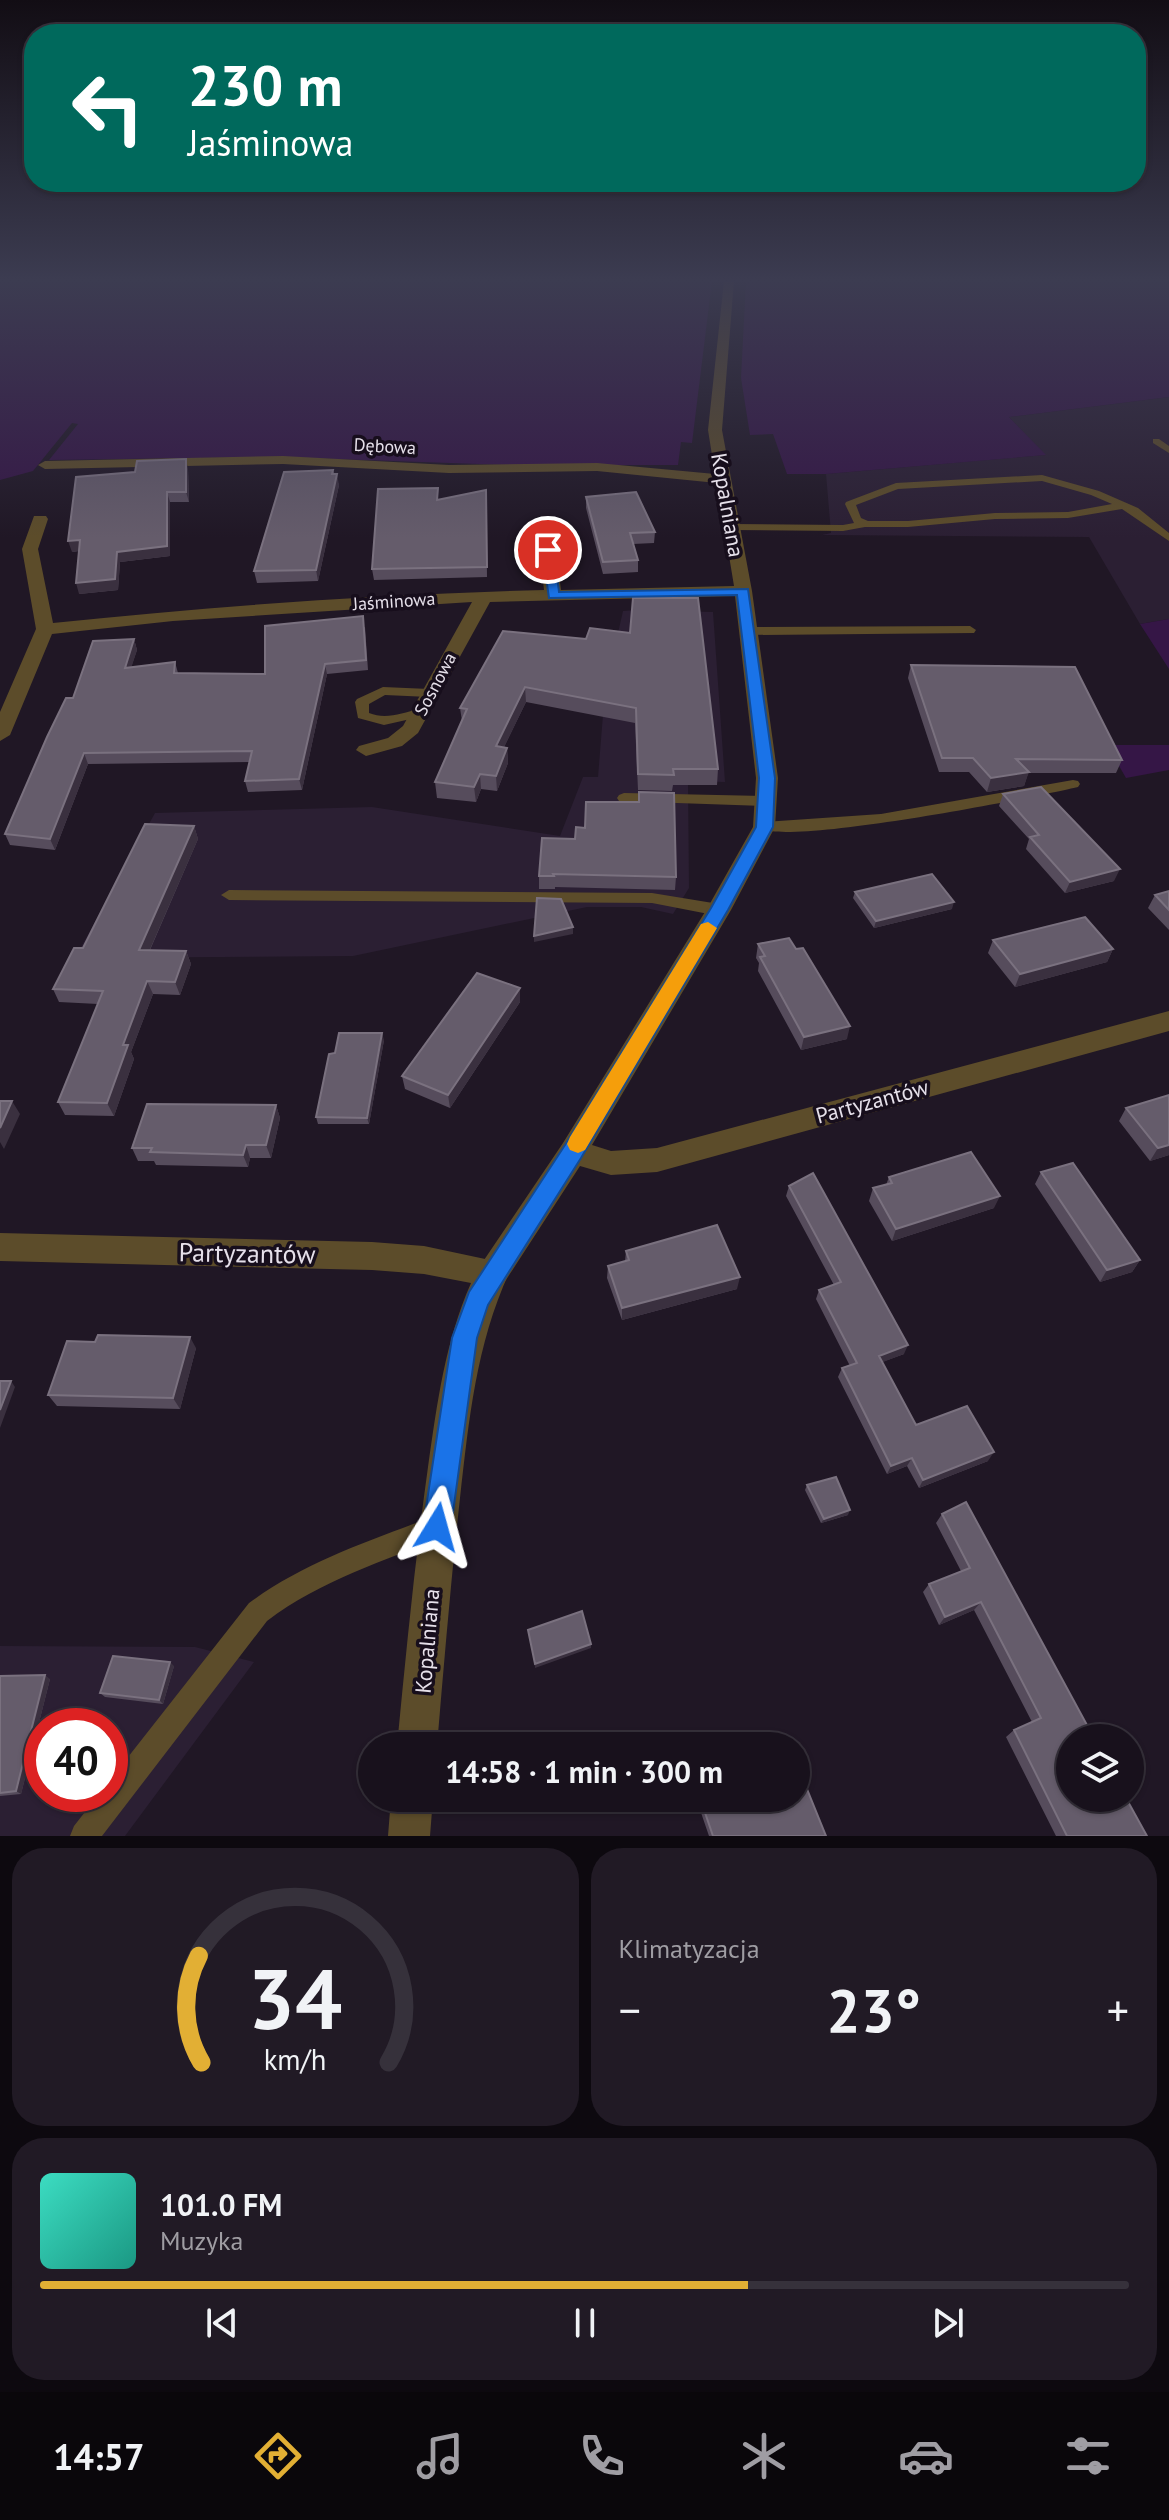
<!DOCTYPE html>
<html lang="pl">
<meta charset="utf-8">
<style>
:root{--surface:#18111c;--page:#211a25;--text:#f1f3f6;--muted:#9f9da3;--line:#36313b;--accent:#e2af34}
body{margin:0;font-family:"PT Sans",sans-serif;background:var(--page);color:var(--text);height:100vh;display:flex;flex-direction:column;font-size:30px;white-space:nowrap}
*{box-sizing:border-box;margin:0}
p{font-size:26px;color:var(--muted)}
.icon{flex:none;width:44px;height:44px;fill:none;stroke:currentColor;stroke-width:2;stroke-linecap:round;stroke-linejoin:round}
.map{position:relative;height:1836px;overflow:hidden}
.side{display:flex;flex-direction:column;gap:12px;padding:12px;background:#0d090f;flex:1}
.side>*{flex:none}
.banner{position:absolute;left:24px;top:24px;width:1122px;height:168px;border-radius:32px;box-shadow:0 2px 6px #0004,0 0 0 2px var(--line);background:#00695c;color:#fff;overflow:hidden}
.tools{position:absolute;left:1056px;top:1724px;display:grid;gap:16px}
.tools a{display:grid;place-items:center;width:88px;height:88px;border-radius:50%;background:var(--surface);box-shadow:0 2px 6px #0004,0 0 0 2px var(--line);font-size:40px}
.speed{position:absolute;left:24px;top:1708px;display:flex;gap:16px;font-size:40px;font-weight:700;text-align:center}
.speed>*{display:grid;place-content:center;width:104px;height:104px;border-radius:50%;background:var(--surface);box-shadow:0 2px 6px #0004,0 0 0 2px var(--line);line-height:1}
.speed .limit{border:12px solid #d22;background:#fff;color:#111}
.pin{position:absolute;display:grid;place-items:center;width:68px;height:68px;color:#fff;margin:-34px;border:4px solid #fff;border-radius:50%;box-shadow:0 2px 8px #0007}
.me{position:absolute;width:88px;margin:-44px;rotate:8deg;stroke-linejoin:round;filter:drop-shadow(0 0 6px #0008)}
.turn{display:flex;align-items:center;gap:28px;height:168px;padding:0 32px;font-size:36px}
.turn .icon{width:104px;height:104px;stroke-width:2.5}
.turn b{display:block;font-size:56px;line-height:68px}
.big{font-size:60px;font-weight:800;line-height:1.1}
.side .tile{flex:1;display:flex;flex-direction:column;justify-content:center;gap:12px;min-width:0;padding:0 28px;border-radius:32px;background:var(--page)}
.side .dial{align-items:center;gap:0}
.dial svg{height:208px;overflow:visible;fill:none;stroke:var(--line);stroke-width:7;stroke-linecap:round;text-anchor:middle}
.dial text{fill:var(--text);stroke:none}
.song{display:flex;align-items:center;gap:24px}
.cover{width:96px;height:96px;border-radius:12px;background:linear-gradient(135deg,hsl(170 70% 55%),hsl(170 70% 35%))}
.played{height:8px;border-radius:4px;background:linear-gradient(90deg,var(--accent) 65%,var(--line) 65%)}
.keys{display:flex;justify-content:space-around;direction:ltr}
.heat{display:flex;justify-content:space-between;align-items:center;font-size:44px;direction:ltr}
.side .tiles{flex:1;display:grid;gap:12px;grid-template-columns:1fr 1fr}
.tile:last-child{grid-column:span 2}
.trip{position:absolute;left:358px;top:1732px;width:452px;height:80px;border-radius:40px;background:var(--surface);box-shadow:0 2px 6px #0004,0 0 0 2px var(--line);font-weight:800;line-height:80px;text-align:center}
.tab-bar{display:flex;height:128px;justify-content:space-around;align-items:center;background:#0a070b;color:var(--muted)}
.tab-bar .icon{width:56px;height:56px}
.tab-bar .current{color:var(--accent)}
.tab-bar b{font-size:36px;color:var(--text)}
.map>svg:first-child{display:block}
.built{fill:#2b1f33;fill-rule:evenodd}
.green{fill:#351646}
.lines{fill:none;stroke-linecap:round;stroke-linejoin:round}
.service{fill:#5c4c2a;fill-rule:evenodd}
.minor{fill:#5c4c2a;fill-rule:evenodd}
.tertiary{fill:#5c4c2a;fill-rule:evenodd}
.wall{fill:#564c5c}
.shaded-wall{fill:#3a303f}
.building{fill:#655c6b;stroke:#7a717f;stroke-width:2}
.route{fill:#1a73e8;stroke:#114b97;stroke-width:2}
.slow{fill:#f59e0b}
.labels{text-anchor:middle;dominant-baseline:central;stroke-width:7;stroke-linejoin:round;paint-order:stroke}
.far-street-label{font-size:18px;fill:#e6e0ea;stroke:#170e1c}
.street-label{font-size:22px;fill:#e6e0ea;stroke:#170e1c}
.near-street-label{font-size:26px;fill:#e6e0ea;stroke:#170e1c}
</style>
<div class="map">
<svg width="1169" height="1836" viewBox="0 0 1169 1836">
<rect width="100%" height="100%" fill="#201725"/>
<path class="built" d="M 1169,397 L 1169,619 L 1140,624 L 1089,537 L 822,535 L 831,533 L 826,474 L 1045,455 L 1009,417 Z
M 636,610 L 713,612 L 725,782 L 688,781 L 689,888 L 673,914 L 641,907 L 587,907 L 353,956 L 75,958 L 155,813 L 372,807 L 560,836 L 583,777 L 598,777 L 605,690 L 623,611 Z
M 0,1646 L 195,1647 L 254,1662 L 125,1836 L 0,1836 ZM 42,1726 L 110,1726 L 110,1794 L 42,1794 Z"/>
<path class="green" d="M 0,281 L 712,281 L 692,443 L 681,442 L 678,465 L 508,465 L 276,457 L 49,460 L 78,424 L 72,423 L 33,471 L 0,480 Z
M 746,281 L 1169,281 L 1169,397 L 1009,417 L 1046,455 L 826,474 L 787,474 L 773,434 L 750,435 L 741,378 Z
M 1169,619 L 1169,669 L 1140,624 Z
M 1107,745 L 1169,745 L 1169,770 L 1126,778 Z"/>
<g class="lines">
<path class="service" d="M 1153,439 L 1159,439 L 1169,446 L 1169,453 L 1153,443 Z
M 1042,475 L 1099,491 L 1138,508 L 1169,533 L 1169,541 L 1122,509 L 1068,518 L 995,519 L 908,527 L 865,527 L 843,531 L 731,530 L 726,527 L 731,524 L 843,525 L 854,523 L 845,504 L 846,502 L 896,483 ZM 1042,481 L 1091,495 L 1112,504 L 1068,512 L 995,513 L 908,521 L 868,521 L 861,518 L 856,505 L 898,489 Z
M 970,626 L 976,630 L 974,633 L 748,635 L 742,631 L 748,627 Z
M 383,687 L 429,689 L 435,693 L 429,697 L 385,695 L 369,704 L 369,713 C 386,720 402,713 419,709 L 424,710 L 424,716 L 384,725 L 358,718 L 355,702 L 357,699 Z
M 1073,780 L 1078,781 L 1080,784 L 1078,787 C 1036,797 779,848 757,827 L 764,822 L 881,814 Z
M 624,793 L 767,796 L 774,801 L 767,806 L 619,801 L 617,798 L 619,795 Z
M 229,890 L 652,893 L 719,904 L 727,910 L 719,916 L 652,903 L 229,900 L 221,895 Z
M 437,1515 L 446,1518 L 449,1527 L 446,1536 C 384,1561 321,1580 267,1621 L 102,1836 L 70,1836 L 74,1826 L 99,1794 L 110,1794 L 110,1780 L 249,1603 C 306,1561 372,1540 437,1515 Z"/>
<path class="minor" d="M 724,281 L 734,281 L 722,430 L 752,591 L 778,778 L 775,827 L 731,910 L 592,1145 L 611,1151 L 657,1148 L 1169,1011 L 1169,1031 L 657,1172 L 611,1175 L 580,1166 L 504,1283 L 493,1287 L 482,1283 L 477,1273 L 482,1263 L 563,1143 L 708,907 L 753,827 L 756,778 L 735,596 L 490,602 L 418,733 L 402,746 L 366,756 L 356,750 L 359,746 L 388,738 L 403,726 L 472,602 L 173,621 L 52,634 L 10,735 L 0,741 L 0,712 L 36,629 L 22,549 L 34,516 L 46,516 L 48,519 L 38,549 L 53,623 C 216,606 380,594 544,590 L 537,527 L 545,522 L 553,527 L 561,590 L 734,586 L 717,483 L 597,471 L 449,473 L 283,464 L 45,469 L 38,465 L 45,461 L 283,456 L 449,465 L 597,463 L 715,474 L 708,430 Z"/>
<path class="tertiary" d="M 0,1233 L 372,1242 L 424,1246 L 504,1263 L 509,1273 C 476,1345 469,1420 460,1498 C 451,1580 444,1663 437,1746 L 397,1746 C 406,1653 415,1560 428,1467 C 437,1404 445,1342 471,1283 L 424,1274 L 372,1270 L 0,1261 Z
M 391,1798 L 433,1798 L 430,1836 L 388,1836 Z"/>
</g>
<path class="wall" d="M 188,469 L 189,502 L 170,502 L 170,556 L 120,562 L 118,590 L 79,594 L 79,551 L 72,552 Z
M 333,470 L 339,485 L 318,581 L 257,583 L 254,571 Z
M 486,490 L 487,577 L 374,580 L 372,569 L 438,500 Z
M 586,497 L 655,532 L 654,543 L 633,544 L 638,560 L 638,572 L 603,574 L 586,508 Z
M 365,627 L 368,670 L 327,674 L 302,790 L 248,792 L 245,781 L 250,762 L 88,764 L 55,850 L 10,845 L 5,834 L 73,698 L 134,639 L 137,650 L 131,667 L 175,662 L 178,673 L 265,674 Z
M 630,633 L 718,769 L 717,785 L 673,785 L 672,791 L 638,790 L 635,723 L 526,702 L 504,747 L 507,748 L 508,763 L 497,791 L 481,789 L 476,802 L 437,798 L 435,782 L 462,721 L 460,708 L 586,639 Z
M 911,665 L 1122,760 L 1116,773 L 1028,773 L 1024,786 L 987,792 L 969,772 L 939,772 L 908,678 Z
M 639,792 L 676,877 L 675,890 L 555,887 L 555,889 L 539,889 L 539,876 L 585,828 L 638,802 Z
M 1003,794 L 1114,881 L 1065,893 L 1026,849 L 1029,839 L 999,806 Z
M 194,826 L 198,839 L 150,950 L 186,951 L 191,964 L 180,995 L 153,994 L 131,1052 L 134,1059 L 114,1116 L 65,1115 L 58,1102 L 98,1004 L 59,1002 L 53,989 L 83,948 Z
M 1169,891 L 1169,930 L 1148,908 L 1155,895 Z
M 855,892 L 952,909 L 874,928 L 853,898 Z
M 993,940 L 1113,949 L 1107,962 L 1015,987 L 988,953 Z
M 758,944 L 796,949 L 847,1039 L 801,1050 L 758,971 L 759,963 L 756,958 Z
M 520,988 L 520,1002 L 450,1108 L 405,1089 L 402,1076 Z
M 384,1040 L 369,1124 L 318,1124 L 316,1117 Z
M 276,1105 L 280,1118 L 271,1158 L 250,1158 L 248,1167 L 156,1165 L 154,1161 L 138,1161 L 132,1148 Z
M 1126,1108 L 1169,1155 L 1150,1161 L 1119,1121 Z
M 1041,1172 L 1140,1260 L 1132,1272 L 1100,1282 L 1035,1184 Z
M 889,1177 L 994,1208 L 892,1241 L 869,1201 L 873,1188 L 886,1185 Z
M 789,1186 L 904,1354 L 882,1362 L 916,1425 L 988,1461 L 919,1488 L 907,1466 L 887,1474 L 838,1377 L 842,1368 L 850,1366 L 816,1299 L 819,1290 L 834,1285 L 786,1196 Z
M 626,1251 L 737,1289 L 622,1320 L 607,1278 L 608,1266 L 625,1261 Z
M 196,1348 L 180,1409 L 57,1406 L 48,1395 Z
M 807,1485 L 848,1515 L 821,1523 L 805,1490 Z
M 942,1514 L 1147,1836 L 1056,1836 L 1006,1737 L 1014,1730 L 1032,1722 L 974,1610 L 939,1625 L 923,1592 L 929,1584 L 961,1571 L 936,1523 Z
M 174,1666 L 163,1704 L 105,1697 L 100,1693 Z
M 0,1676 L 50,1679 L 21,1794 L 0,1796 Z
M 696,1798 L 796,1798 L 826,1836 L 709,1836 Z"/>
<path class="shaded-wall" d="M 186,459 L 188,469 L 189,502 L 186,492 Z
M 337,474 L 339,485 L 318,581 L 316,570 Z
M 167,492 L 170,502 L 170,556 L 120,562 L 118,590 L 79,594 L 76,583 L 117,552 Z
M 80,540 L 84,550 L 72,552 L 68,541 Z
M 134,639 L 137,650 L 128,678 L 125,668 Z
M 325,664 L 327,674 L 302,790 L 299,779 Z
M 525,687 L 526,702 L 497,762 L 496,746 Z
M 507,748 L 508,763 L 497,791 L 496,776 Z
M 84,753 L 88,764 L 55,850 L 50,839 Z
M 1029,772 L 1024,786 L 987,792 L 991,778 Z
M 480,774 L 481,789 L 476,802 L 474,787 Z
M 194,826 L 198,839 L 144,963 L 139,950 Z
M 1120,869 L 1114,881 L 1065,893 L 1070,882 Z
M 954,902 L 952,909 L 874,928 L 876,921 Z
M 573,927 L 573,934 L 534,942 L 534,936 Z
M 1113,949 L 1107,962 L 1015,987 L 1020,974 Z
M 186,951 L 191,964 L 180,995 L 175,982 Z
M 147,981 L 153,994 L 131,1052 L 134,1059 L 114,1116 L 107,1103 L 123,1045 Z
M 520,988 L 520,1002 L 450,1108 L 448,1095 Z
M 850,1026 L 847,1039 L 801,1050 L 804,1037 Z
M 382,1033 L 384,1040 L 369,1124 L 367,1118 Z
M 12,1101 L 20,1114 L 4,1149 L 0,1142 L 0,1128 Z
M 276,1105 L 280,1118 L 271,1158 L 266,1145 Z
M 246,1145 L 250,1158 L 248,1167 L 243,1155 Z
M 1169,1145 L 1169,1155 L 1150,1161 L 1158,1148 Z
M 1000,1196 L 994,1208 L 892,1241 L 896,1229 Z
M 1140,1260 L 1132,1272 L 1100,1282 L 1107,1270 Z
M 740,1277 L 737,1289 L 622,1320 L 622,1308 Z
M 190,1337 L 196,1348 L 180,1409 L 173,1398 Z
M 908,1345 L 904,1354 L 875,1365 L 879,1356 Z
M 11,1381 L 15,1387 L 0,1428 L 0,1410 Z
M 994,1452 L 988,1461 L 919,1488 L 923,1480 Z
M 912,1458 L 907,1466 L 887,1474 L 891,1466 Z
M 850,1510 L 848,1515 L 821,1523 L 824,1519 Z
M 981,1602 L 974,1610 L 939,1625 L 945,1617 Z
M 591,1644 L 591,1648 L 535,1668 L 535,1664 Z
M 170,1662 L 174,1666 L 163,1704 L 159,1700 Z
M 45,1675 L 50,1679 L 21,1794 L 16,1791 Z"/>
<path class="building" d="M 186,459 L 186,492 L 167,492 L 167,546 L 117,552 L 115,579 L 76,583 L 80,540 L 68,541 L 76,477 L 135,472 L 137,461 Z
M 333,470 L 332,474 L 337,474 L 316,570 L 254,571 L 284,472 Z
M 438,488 L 437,500 L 486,490 L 487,567 L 372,569 L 378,489 Z
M 636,492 L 655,532 L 630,533 L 638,560 L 603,562 L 586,497 Z
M 633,598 L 698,598 L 718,769 L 673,769 L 674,775 L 638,774 L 636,708 L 525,687 L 496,746 L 507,748 L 496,776 L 480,774 L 474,787 L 435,782 L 467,709 L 460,708 L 503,631 L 586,639 L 590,628 L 630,633 Z
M 363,616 L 366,660 L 325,664 L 299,779 L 245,781 L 252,751 L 84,753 L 50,839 L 5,834 L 47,737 L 66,698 L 73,698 L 93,641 L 134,639 L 125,668 L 175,662 L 174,673 L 265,674 L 265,626 Z
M 911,665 L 1075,667 L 1122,760 L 1016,759 L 1029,772 L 991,778 L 973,758 L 942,758 Z
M 1041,787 L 1120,869 L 1070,882 L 1030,837 L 1039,835 L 1003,794 Z
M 639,792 L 674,793 L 676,877 L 553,874 L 554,876 L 539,876 L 542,838 L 575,839 L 576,827 L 585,828 L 586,802 L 639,802 Z
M 145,824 L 194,826 L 139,950 L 186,951 L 175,982 L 147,981 L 123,1045 L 128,1045 L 107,1103 L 58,1102 L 103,991 L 53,989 L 74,948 L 83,948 Z
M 932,874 L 954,902 L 876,921 L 855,892 Z
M 1169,891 L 1169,910 L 1155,895 Z
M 537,898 L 561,899 L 573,927 L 534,936 Z
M 1085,917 L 1113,949 L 1020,974 L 993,940 Z
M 789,938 L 796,949 L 803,948 L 850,1026 L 804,1037 L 760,957 L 765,956 L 758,944 Z
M 477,973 L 520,988 L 448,1095 L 402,1076 Z
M 339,1033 L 382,1033 L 367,1118 L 316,1117 L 329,1054 L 335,1053 Z
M 1169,1095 L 1169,1145 L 1158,1148 L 1126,1108 Z
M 0,1101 L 12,1101 L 0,1128 Z
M 147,1104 L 276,1105 L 266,1145 L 246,1145 L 243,1155 L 150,1152 L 152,1148 L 132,1148 Z
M 971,1152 L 1000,1196 L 896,1229 L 873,1188 L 892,1183 L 889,1177 Z
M 1073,1163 L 1140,1260 L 1107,1270 L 1041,1172 Z
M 813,1173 L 908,1345 L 879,1356 L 916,1425 L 967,1406 L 994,1452 L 923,1480 L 912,1458 L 891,1466 L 842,1368 L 857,1363 L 819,1290 L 841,1282 L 789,1186 Z
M 717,1225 L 740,1277 L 622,1308 L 608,1266 L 629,1260 L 626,1251 Z
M 98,1335 L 190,1337 L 173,1398 L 48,1395 L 67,1341 L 95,1342 Z
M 0,1381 L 11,1381 L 0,1410 Z
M 836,1477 L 850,1510 L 824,1519 L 807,1485 Z
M 966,1502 L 1094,1738 L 1070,1738 L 1070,1798 L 1126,1798 L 1147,1836 L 1067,1836 L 1014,1730 L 1041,1718 L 981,1602 L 945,1617 L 929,1584 L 970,1568 L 942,1514 Z
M 582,1611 L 591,1644 L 535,1664 L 528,1630 Z
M 113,1656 L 170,1662 L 159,1700 L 100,1693 Z
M 45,1675 L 16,1791 L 0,1793 L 0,1676 Z
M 787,1741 L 789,1746 L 776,1746 Z
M 796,1762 L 826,1836 L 713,1836 L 700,1798 L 796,1798 Z"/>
<linearGradient id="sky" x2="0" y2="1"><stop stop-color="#120d14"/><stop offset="0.52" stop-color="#3c3c51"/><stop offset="1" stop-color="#3c3c51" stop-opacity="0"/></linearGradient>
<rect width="1169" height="538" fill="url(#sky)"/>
<path class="route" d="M 548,546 L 554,550 L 559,592 L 748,589 L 775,778 L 773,827 L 728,910 L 581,1158 L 488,1305 L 477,1338 L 451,1527 L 447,1537 L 437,1541 L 427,1537 L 423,1527 L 452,1338 L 469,1292 L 565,1145 L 711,908 L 756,827 L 759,778 L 737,595 L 549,598 L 542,550 Z"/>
<path class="slow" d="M 708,922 L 717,928 L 585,1150 L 578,1153 L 570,1150 L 567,1144 L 570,1137 L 701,924 Z"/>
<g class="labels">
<g class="far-street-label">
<text transform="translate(385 446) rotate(3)">Dębowa</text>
<text transform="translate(394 601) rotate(-4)">Jaśminowa</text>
<text transform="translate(435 684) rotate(-62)">Sosnowa</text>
</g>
<g class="street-label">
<text transform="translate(728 505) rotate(80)">Kopalniana</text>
<text transform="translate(872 1101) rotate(-15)">Partyzantów</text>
<text transform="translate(427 1641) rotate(-85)">Kopalniana</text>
</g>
<g class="near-street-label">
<text transform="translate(247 1253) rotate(1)">Partyzantów</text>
</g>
</g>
</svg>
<div class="tools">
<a><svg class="icon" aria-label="layers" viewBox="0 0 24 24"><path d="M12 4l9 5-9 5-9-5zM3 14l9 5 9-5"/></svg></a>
</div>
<div class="speed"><div class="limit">40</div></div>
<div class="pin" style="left:548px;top:550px;background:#d93025"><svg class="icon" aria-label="arrive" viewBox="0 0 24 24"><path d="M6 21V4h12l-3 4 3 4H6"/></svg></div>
<svg class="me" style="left:437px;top:1527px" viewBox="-20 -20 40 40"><path d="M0-17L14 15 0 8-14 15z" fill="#1a73e8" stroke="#fff" stroke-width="4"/></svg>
<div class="trip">14:58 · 1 min · 300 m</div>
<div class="banner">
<div class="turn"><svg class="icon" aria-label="left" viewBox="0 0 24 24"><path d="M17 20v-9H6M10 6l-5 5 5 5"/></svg><div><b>230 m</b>Jaśminowa</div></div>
</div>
</div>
<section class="side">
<div class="tiles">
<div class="tile dial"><svg viewBox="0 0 100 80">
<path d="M14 69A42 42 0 1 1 86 69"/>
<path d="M14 69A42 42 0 0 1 13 28" stroke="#e2af34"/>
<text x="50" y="56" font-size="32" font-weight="700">34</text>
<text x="50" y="72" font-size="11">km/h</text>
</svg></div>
<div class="tile"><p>Klimatyzacja</p>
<div class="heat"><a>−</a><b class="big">23°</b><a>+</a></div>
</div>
<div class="tile">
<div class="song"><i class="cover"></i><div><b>101.0 FM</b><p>Muzyka</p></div></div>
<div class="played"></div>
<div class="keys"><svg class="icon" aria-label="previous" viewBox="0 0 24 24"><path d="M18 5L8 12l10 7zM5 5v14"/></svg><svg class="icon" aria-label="pause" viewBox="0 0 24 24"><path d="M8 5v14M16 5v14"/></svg><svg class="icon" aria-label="next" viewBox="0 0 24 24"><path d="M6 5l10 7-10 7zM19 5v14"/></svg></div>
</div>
</div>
</section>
<nav class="tab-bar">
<b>14:57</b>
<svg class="icon current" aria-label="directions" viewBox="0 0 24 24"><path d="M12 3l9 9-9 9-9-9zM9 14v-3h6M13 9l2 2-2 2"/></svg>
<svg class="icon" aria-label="music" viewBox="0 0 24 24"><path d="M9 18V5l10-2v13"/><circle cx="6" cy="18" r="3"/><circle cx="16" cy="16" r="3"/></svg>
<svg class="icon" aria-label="phone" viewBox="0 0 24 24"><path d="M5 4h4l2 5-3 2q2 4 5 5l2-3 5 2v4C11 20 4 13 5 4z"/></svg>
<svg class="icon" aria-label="climate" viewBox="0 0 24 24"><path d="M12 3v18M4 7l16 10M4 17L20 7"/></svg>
<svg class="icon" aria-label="car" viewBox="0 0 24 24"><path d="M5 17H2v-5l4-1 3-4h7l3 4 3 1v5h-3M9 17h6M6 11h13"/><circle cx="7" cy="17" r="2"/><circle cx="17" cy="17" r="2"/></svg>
<svg class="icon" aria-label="filters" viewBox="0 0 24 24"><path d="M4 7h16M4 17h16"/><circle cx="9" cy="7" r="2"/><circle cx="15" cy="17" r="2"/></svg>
</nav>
